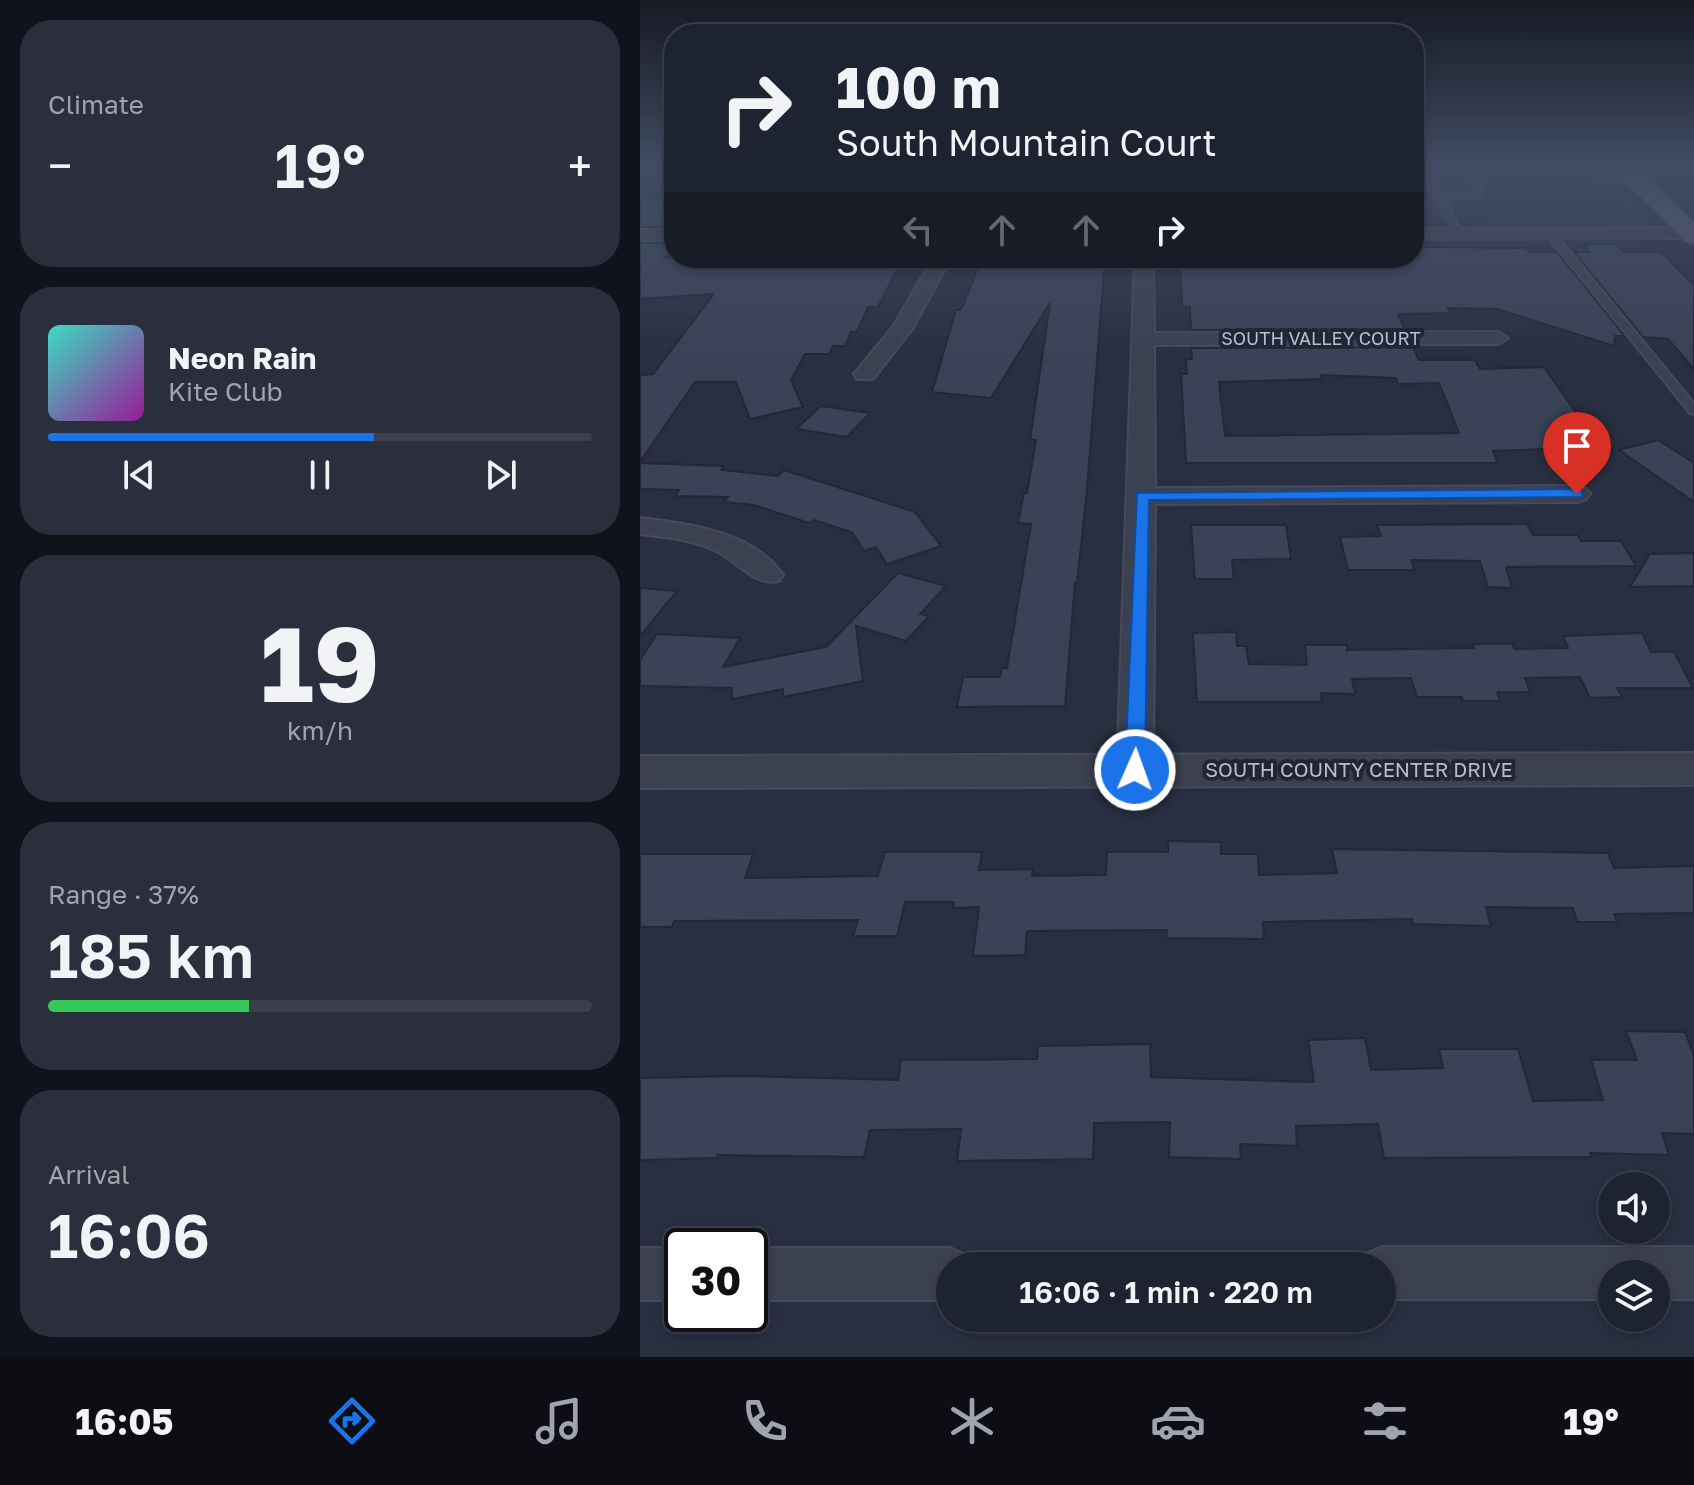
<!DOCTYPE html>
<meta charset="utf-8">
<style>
:root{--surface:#1e2331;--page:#2b2f3d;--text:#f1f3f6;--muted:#a1a4ab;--line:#3c404d;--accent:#1a73e8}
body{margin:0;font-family:"Golos Text",sans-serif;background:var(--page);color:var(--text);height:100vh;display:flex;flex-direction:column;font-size:30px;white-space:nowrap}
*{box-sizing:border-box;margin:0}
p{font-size:26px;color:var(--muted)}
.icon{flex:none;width:44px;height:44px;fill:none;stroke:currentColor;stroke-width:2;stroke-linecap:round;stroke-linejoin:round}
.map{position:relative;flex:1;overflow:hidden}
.details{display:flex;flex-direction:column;gap:20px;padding:20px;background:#10131b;width:640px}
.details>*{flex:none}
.top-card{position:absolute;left:24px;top:24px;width:760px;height:244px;border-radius:32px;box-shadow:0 4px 12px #0003,0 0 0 2px var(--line);background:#1e2331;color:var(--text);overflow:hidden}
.buttons{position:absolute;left:958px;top:1172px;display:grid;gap:16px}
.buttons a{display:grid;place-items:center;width:72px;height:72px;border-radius:50%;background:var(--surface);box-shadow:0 4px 12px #0003,0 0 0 2px var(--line);font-size:40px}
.speed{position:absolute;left:24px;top:1228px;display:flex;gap:16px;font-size:40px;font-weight:700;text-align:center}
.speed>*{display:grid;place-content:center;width:104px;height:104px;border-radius:50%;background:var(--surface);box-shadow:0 4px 12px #0003,0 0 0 2px var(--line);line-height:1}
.speed .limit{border:4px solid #111;border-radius:12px;background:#fff;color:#111}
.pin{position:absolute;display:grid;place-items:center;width:68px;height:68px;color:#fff;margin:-82px -34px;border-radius:50% 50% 50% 0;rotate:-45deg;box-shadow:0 0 8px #0007}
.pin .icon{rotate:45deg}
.me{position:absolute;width:88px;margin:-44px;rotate:2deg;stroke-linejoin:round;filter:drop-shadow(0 0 6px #0008)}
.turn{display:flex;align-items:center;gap:28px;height:168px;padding:0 40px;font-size:36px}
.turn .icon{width:104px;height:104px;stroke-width:2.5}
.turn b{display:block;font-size:56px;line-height:68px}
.lanes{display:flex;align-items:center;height:76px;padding:0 40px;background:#0003;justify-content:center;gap:40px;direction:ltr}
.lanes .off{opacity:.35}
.big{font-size:60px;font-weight:600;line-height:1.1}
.details .card{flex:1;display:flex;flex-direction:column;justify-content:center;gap:12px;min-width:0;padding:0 28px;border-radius:32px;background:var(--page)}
.details .dial{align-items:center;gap:0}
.dial b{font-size:104px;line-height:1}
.song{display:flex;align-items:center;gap:24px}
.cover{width:96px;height:96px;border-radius:12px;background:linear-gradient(135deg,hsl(170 70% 55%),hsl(300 70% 35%))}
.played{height:8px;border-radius:4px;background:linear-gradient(90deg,var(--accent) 60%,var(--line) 60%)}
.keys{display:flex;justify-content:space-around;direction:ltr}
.heat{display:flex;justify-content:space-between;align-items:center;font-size:44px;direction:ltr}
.charge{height:12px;border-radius:6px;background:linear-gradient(90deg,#34c759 37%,var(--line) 0)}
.trip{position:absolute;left:296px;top:1252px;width:460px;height:80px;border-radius:40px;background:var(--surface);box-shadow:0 4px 12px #0003,0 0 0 2px var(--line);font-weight:600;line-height:80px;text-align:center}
.menu{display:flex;height:128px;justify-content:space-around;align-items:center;background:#0c0e14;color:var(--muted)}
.menu .icon{width:56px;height:56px}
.menu .selected{color:var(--accent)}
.menu b{font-size:36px;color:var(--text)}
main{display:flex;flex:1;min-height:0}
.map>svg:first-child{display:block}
.green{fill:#2a3b42}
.building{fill:#3a4257;stroke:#232838;stroke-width:2;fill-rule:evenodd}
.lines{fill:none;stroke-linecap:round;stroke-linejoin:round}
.service-casing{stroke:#464a5a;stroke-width:4}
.minor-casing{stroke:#464a5a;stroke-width:4}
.tertiary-casing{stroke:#464a5a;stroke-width:4}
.primary-casing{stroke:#464a5a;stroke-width:4}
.service{fill:#3c4151;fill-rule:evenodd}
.minor{fill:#3c4151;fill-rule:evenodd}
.tertiary{fill:#3c4151;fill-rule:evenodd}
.primary{fill:#5a6071;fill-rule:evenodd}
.route{fill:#1a73e8;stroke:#114b97;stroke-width:2}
.labels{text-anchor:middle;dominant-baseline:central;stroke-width:8;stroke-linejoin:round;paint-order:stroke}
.far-street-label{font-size:18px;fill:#b9bdcb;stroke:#212636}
.street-label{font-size:20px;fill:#b9bdcb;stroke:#212636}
</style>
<main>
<section class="details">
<div class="card"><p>Climate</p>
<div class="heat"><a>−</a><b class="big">19°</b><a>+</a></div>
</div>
<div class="card">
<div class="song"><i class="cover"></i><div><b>Neon Rain</b><p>Kite Club</p></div></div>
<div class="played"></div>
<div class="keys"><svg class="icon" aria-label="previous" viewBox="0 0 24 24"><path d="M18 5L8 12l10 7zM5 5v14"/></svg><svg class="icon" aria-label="pause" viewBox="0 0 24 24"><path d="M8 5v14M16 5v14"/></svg><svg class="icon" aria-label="next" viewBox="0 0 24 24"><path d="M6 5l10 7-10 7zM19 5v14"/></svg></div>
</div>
<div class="card dial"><b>19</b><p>km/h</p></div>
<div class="card"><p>Range · 37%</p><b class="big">185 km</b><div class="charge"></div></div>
<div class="card"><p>Arrival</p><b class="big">16:06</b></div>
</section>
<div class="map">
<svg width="1054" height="1357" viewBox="0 0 1054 1357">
<rect width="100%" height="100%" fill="#282f41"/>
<path class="green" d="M 941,166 L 958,166 L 1013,221 L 1002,228 L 833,227 L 825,222 L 884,221 L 877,210 L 895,210 L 904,220 L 993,220 Z"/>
<path class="building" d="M 0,198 L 34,198 L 34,227 L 0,227 Z
M 0,243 L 34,243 L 34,249 L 24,258 L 263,258 L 238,307 L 228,307 L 217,332 L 211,332 L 205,346 L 193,346 L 189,354 L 165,354 L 151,380 L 163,407 L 110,419 L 96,382 L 55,382 L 0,462 L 0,375 L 13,374 L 74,294 L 0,299 Z
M 944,244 L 976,244 L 983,252 L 1021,252 L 1054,285 L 1054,369 L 1028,339 L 1003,337 L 934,252 L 950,252 Z
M 775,247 L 886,248 L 889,252 L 917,252 L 985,336 L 975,336 L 974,346 L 857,309 L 808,308 L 811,313 L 758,314 L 765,329 L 551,330 L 550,307 L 542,307 L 540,258 L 779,258 Z
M 342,258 L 465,258 L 447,490 L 437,583 L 435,583 L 425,706 L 317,707 L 323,677 L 360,677 L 362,668 L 367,668 L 391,524 L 378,523 L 384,493 L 387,493 L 396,440 L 390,440 L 410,303 L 351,398 L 292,392 L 316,310 L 321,310 Z
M 773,347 L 779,360 L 835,360 L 840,369 L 904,367 L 960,447 L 853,451 L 858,463 L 546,463 L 541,374 L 547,374 L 546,359 L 552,359 L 551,348 ZM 681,375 L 756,378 L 758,384 L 799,383 L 819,433 L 585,436 L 579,382 L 682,379 Z
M 181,406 L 230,413 L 207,437 L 156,429 Z
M 1018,440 L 1054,463 L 1054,502 L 979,450 Z
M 0,463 L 84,466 L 81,470 L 138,476 L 144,470 L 275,512 L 301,546 L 247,564 L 236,547 L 224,551 L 212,532 L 174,520 L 169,523 L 114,505 L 84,502 L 88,497 L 35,496 L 39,490 L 0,489 Z
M 887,524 L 893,535 L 938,535 L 941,541 L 981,541 L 996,566 L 866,567 L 872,588 L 848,587 L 840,561 L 771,560 L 774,570 L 708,570 L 700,537 L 741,536 L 737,525 Z
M 551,525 L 646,525 L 651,559 L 592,560 L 594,579 L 555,579 Z
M 1054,553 L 1054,586 L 990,587 L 1010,554 Z
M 258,573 L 306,586 L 280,614 L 289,616 L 266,641 L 216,626 L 223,681 L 143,697 L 143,689 L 92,699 L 92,688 L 0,686 L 0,660 L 17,634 L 100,638 L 83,667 L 186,647 Z
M 0,588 L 37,591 L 0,636 Z
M 596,632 L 597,646 L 606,646 L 609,664 L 667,665 L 665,645 L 707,645 L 707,650 L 834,648 L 833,644 L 873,644 L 874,649 L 928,648 L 923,636 L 1002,633 L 1011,652 L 1034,652 L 1053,688 L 977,688 L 982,697 L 950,698 L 940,677 L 885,678 L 890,692 L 857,692 L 860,701 L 823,701 L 822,697 L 777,697 L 771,678 L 712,679 L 715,694 L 681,693 L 682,702 L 557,702 L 553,633 Z
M 528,841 L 581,842 L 581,854 L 618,854 L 619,875 L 697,873 L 692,849 L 968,853 L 974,868 L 1054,866 L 1054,913 L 974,914 L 977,922 L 937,922 L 933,908 L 846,907 L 851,926 L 773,924 L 772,919 L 623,922 L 624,939 L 526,938 L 527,930 L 387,931 L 385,955 L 333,956 L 339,907 L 313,908 L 314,902 L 265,902 L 257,936 L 213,936 L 218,920 L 34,921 L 32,927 L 0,927 L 0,854 L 113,854 L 105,878 L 238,876 L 245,852 L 342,852 L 339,870 L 393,869 L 392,876 L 466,875 L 467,852 L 528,852 Z
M 986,1031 L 1045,1032 L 1054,1056 L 1054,1134 L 1022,1133 L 1029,1155 L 950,1153 L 951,1157 L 744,1158 L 738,1124 L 656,1126 L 657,1146 L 600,1144 L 601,1159 L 529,1157 L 530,1122 L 454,1123 L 453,1159 L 317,1161 L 321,1129 L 230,1130 L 224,1157 L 78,1155 L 77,1158 L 0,1160 L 0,1078 L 101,1076 L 258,1080 L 261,1060 L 397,1059 L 398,1046 L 510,1044 L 511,1077 L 674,1082 L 668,1040 L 725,1038 L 731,1070 L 803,1068 L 799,1049 L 878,1049 L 893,1101 L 963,1100 L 951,1060 L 997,1060 Z"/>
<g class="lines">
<g class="service-casing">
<path id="service" d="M 774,166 L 786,168 L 801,195 L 835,194 L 837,190 L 820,166 L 826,166 L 844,188 L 841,198 L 804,199 L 823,236 L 817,236 L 780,171 L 774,169 Z
M 907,231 L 913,231 L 1054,404 L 1054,414 L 1050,413 L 907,235 Z"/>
</g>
<g class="minor-casing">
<path id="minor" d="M 1051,228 L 1054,229 L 1054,237 L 1051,238 L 774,239 L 774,229 Z
M 0,230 L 34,230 L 34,240 L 0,240 Z
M 293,258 L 311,258 L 272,329 L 233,379 L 217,379 L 214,374 L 253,327 Z
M 495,258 L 513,258 L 514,333 L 858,332 L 868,338 L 858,344 L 514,345 L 515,488 L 937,486 L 946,489 L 950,494 L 946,499 L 937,502 L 515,504 L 513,770 L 507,779 L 495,783 L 483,779 L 477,770 Z
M 0,518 C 48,524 113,531 143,575 L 139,581 C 114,587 96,559 74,550 C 51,539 25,537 0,534 Z
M 742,1247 L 1054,1247 L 1054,1299 L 1016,1299 L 1016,1274 L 972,1274 L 972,1299 L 742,1299 L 742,1266 L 719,1266 L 724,1255 Z
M 0,1248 L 42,1248 L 42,1300 L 0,1300 Z
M 110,1248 L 310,1248 L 328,1256 L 333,1266 L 310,1266 L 310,1300 L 110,1300 Z"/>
</g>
<g class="tertiary-casing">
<path id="tertiary" d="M 1054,753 L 1054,785 L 0,788 L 0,756 Z"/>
</g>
<g class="primary-casing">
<path id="primary" d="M 971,166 L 992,166 L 1054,223 L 1054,243 L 1046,241 Z"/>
</g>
<use href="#service" class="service"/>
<use href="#minor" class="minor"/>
<use href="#tertiary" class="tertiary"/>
<use href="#primary" class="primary"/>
</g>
<linearGradient id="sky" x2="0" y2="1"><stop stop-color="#161a24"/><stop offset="0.47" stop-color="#424d65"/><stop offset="1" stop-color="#424d65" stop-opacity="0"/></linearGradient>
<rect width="1054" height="356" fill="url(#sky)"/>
<path class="route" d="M 937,489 L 942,490 L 942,497 L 509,500 L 505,770 L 502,775 L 488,775 L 485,770 L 497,493 Z"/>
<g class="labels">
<g class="far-street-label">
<text x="681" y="338">SOUTH VALLEY COURT</text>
</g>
<g class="street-label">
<text x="719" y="769">SOUTH COUNTY CENTER DRIVE</text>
</g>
</g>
</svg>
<div class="buttons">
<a><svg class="icon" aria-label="sound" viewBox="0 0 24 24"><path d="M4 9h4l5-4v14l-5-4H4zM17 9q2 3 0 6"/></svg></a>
<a><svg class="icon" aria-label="layers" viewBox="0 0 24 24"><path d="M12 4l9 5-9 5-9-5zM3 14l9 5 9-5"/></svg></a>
</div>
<div class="speed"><div class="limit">30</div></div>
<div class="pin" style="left:937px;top:494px;background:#d93025"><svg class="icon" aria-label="arrive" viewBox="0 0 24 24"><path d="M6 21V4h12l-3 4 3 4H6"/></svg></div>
<svg class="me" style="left:495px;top:770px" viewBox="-20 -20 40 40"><circle r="17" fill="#1a73e8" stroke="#fff" stroke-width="3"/><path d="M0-11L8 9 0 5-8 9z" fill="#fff"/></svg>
<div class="trip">16:06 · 1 min · 220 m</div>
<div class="top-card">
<div class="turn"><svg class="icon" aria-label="right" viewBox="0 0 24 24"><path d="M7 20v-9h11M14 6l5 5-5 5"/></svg><div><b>100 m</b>South Mountain Court</div></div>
<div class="lanes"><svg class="icon off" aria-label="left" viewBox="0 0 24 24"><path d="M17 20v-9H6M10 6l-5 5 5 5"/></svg><svg class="icon off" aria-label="ahead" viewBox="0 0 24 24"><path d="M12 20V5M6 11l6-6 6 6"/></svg><svg class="icon off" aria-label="ahead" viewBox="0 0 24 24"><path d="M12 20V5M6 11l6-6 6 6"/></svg><svg class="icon" aria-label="right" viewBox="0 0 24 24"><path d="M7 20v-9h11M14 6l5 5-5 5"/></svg></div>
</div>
</div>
</main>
<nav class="menu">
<b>16:05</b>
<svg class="icon selected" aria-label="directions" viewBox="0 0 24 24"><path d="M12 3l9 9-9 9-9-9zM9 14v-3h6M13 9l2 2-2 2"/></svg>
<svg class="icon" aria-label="music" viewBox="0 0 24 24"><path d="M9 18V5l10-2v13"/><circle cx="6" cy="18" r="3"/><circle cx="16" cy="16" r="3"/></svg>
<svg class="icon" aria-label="phone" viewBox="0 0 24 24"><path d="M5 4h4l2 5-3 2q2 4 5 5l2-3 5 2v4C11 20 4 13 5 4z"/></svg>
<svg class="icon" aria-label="climate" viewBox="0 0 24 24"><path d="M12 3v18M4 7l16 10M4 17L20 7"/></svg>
<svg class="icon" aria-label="car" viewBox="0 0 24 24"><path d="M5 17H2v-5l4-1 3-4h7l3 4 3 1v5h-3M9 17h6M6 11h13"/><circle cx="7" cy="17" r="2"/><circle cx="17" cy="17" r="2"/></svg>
<svg class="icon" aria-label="filters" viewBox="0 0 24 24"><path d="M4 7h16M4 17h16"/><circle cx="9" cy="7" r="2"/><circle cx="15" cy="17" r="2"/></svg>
<b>19°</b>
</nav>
